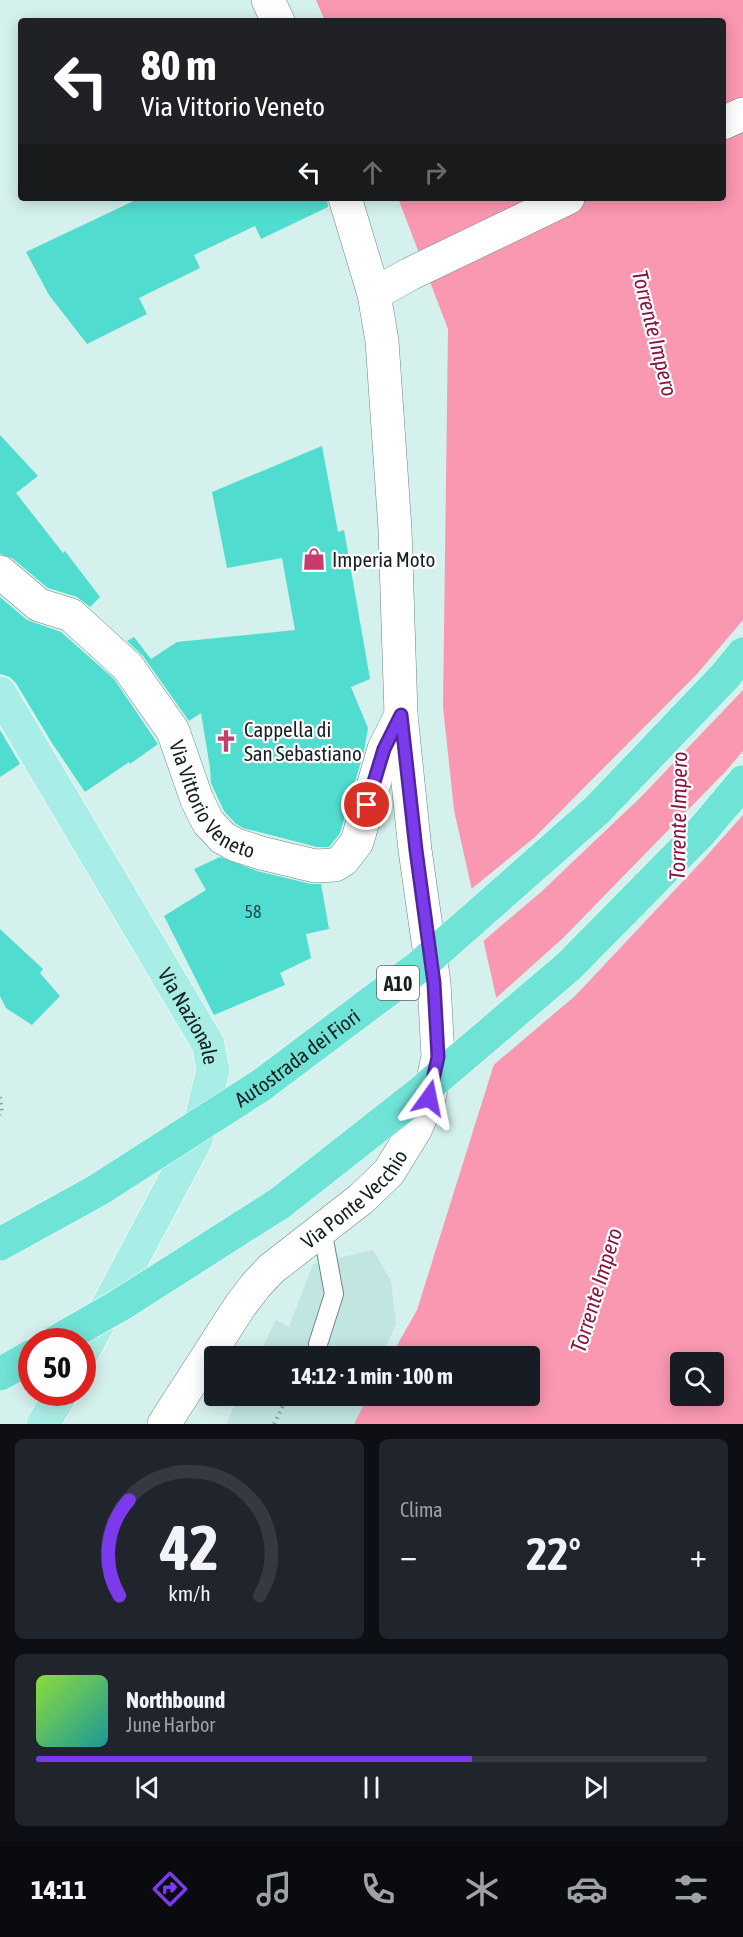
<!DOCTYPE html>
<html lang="it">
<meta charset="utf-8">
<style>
:root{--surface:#171b24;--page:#20242c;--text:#f1f3f6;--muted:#9ea1a6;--line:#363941;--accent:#7c3aed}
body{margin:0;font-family:"Asap Condensed",sans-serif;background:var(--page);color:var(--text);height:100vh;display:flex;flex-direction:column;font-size:22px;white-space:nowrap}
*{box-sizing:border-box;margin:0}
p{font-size:20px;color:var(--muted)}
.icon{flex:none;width:33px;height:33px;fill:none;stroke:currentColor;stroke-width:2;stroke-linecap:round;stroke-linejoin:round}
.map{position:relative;height:1424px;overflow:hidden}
.panel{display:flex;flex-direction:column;gap:15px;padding:15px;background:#0d0f14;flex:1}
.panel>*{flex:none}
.banner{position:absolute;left:18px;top:18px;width:708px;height:183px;border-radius:6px;box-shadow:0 3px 15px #0003;background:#202124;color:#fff;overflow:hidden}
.controls{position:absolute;left:670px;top:1352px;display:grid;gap:12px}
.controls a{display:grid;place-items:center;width:54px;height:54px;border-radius:6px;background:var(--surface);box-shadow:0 3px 15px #0003;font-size:30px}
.speed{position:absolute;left:18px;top:1328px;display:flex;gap:12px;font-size:30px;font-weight:700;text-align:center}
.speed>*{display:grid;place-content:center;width:78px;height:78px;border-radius:50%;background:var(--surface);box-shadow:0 3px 15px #0003;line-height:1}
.speed .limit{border:9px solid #d22;background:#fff;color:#111}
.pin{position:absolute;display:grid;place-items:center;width:51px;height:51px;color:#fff;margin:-26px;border:3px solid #fff;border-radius:50%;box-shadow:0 2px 6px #0007}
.me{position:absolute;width:66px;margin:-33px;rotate:12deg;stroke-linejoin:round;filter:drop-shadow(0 0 4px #0008)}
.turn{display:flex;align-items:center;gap:21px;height:126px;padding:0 24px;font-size:27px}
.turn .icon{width:78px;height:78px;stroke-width:2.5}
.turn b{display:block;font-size:42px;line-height:51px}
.lanes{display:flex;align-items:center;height:57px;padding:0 24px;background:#0003;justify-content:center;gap:30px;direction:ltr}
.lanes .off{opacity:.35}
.big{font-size:45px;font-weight:700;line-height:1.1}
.panel .widget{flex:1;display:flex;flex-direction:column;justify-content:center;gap:9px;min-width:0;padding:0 21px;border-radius:9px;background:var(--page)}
.panel .dial{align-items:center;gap:0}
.dial svg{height:156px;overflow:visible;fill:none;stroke:var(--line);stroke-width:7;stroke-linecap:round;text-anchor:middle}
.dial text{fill:var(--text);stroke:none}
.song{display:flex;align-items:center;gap:18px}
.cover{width:72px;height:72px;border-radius:9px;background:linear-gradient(135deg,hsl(90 70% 55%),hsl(180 70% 35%))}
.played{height:6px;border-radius:3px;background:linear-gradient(90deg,var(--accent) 65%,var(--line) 65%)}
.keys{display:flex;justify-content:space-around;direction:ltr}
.heat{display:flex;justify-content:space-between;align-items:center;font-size:33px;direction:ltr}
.panel .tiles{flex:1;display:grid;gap:15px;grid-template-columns:1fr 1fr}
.widget:last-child{grid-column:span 2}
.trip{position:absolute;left:204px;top:1346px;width:336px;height:60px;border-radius:6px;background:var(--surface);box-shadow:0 3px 15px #0003;font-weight:700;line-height:60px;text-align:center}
.menu{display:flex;height:96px;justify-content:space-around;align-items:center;background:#090b0e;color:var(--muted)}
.menu .icon{width:42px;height:42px}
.menu .current{color:var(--accent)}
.menu b{font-size:27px;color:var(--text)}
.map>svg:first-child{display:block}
.built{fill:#c1e5e0}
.water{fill:#fa98b1;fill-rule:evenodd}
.pier{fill:#d5f1ed}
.building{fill:#50dcce}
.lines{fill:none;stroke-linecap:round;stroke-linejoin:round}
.lane-casing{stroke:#6e8783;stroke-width:20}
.street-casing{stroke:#6e8783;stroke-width:34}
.secondary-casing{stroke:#6e8783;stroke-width:34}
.primary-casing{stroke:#fff;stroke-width:34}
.highway-casing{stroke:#fff;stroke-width:34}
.path{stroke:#8ba09d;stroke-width:4;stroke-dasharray:1.5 4.5;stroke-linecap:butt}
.lane{stroke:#fff;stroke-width:18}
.street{stroke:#fff;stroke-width:33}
.secondary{stroke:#fff;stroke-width:33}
.primary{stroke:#a9eee6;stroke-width:33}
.highway{stroke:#6fe3d6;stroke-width:33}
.highway-bridge-casing{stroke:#fff;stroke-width:34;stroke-linecap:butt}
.highway-bridge{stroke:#6fe3d6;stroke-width:33}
.route-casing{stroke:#51269a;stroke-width:15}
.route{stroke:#7c3aed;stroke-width:10}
.labels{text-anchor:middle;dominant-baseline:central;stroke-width:4.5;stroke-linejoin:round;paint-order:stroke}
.number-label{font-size:18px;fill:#25504c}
.shield{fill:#fff;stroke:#5d6463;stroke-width:1.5}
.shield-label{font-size:20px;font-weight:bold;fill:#172120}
.poi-label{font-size:21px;fill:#172120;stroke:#fff;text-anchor:start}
.street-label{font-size:21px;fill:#172120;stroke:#fff}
.water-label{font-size:22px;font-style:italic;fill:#881643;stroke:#fff}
</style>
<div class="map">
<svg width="743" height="1424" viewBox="0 0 743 1424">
<rect width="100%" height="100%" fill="#d5f1ed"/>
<path class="built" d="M 373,1250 L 391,1281 L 396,1324 L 382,1356 L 258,1356 L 276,1320 L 289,1327 L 313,1264 Z
M 239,1395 L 369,1395 L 354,1424 L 226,1424 Z"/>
<path class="water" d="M 316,0 L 743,0 L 743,1424 L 354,1424 L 369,1395 L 530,1395 L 530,1356 L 391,1356 L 417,1310 L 504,1032 L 454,810 L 443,707 L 448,329 L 398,198 L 723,198 L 723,21 L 325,21 ZM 681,1362 L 714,1362 L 714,1395 L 681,1395 Z"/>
<path class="pier" d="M 743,620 L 743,690 L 641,797 L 541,892 L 481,943 L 469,891 L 535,837 L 697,674 Z
M 743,751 L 743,815 L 702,861 L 575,996 L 490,1068 L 501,1032 L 494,1000 L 563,938 L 726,771 Z"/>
<path class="building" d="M 140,198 L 327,198 L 328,207 L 261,239 L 255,226 L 194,255 L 200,268 L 139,298 L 147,314 L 87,344 L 49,295 L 26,252 Z
M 0,435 L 38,476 L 16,493 L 63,553 L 65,551 L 100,597 L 90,607 L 77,597 L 48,588 L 12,558 L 0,554 Z
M 322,446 L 338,532 L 344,530 L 370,679 L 351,687 L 368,728 L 364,751 L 340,833 L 329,847 L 317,847 L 243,828 L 235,823 L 224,811 L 211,783 L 210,768 L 201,713 L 189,721 L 143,656 L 127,641 L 134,637 L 151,659 L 177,642 L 295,630 L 282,558 L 227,568 L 212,492 Z
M 0,597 L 27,620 L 61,632 L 114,679 L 158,744 L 130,764 L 129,762 L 85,792 L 52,743 L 16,683 L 10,677 L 0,674 Z
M 0,730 L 20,764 L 0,777 Z
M 220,857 L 257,871 L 311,884 L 321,884 L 329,929 L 306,934 L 311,958 L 280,973 L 285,985 L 214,1015 L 164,916 L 206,890 L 194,869 Z
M 0,929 L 43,969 L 40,973 L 60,996 L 32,1025 L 6,1008 L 0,996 Z"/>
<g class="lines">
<g class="lane-casing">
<path id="lane" d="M 318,1344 L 334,1294 L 322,1229"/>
</g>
<g class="street-casing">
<g id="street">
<path id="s1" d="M 0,572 L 39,605 L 71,615 L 128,667 L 173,731 L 197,800 L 208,822 L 223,838 L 236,845 L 261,853 L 315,866 L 335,865 L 343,860 L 357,842 L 384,749 L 401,715"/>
</g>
</g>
<g class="secondary-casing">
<g id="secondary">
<path d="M 268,0 L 278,21"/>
<path d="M 723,123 L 743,114"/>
<path d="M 374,294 L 410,274 L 568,198"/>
<path id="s2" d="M 164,1424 L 240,1306 L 256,1285 L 271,1269 L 361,1199 L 389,1172 L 416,1128 L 429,1098 L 438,1057 L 434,983 L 415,850 L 401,715 L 395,529 L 382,341 L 374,294 L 345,198"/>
</g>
</g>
<g class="primary-casing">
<g id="primary">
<path id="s3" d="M 0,693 L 208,1044 L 213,1070 L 196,1140 L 82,1354"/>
<path d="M 43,1424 L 62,1392"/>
</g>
</g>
<g class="highway-casing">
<path id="highway" d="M 0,1374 L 32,1356"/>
</g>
<path class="path" d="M 0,1097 L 2,1112 L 0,1115
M 274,1424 L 288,1395"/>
<use href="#lane" class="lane"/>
<use href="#street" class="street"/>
<use href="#secondary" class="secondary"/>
<use href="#primary" class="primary"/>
<use href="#highway" class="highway"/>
<g class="highway-bridge-casing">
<g id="highway-bridge">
<path id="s4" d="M 0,1244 L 98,1190 L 260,1086 L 420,966 L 597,810 L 725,676 L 743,654"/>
<path d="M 57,1341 L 120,1305 L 280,1203 L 420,1093 L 569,966 L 701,832 L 743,782"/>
</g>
</g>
<use href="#highway-bridge" class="highway-bridge"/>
</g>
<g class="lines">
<g class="route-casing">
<path id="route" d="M 367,805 L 384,749 L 401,715 L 416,850 L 434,983 L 438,1057 L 429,1098"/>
</g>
<use href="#route" class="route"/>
</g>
<defs>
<g id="shop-bare" transform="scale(1.8)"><path d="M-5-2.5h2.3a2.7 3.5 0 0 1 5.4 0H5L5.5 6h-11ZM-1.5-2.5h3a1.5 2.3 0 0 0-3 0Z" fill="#c83c6d" stroke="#fff" stroke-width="2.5" paint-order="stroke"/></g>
<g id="church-bare" transform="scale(1.8)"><path d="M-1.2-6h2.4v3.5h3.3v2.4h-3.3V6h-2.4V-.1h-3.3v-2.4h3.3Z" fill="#c83c6d" stroke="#fff" stroke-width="2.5" paint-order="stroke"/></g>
</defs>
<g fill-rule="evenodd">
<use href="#shop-bare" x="314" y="559"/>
<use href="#church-bare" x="226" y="741"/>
</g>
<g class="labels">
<g class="number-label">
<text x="253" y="911">58</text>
</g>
<rect class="shield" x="377" y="966" width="42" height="34" rx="4.5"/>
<g class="shield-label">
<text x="398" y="983">A10</text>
</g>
<g class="poi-label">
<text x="332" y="559">Imperia Moto</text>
<text x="244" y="729">Cappella di<tspan x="244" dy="24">San Sebastiano</tspan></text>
</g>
<g class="street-label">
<text stroke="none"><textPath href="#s1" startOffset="322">Via Vittorio Veneto</textPath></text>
<text stroke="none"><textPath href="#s3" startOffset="375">Via Nazionale</textPath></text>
<text stroke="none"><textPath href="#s4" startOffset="351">Autostrada dei Fiori</textPath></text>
<text stroke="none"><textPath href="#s2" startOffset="298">Via Ponte Vecchio</textPath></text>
</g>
<g class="water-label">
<text transform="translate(655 333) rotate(76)">Torrente Impero</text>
<text transform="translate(678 816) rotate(-89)">Torrente Impero</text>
<text transform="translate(596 1290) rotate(-73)">Torrente Impero</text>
</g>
</g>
</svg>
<div class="controls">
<a><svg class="icon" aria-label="search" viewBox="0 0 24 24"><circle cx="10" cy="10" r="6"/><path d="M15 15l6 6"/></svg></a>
</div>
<div class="speed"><div class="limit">50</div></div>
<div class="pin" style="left:367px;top:805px;background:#d93025"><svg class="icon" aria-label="arrive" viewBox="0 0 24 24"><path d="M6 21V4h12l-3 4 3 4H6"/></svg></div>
<svg class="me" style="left:429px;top:1098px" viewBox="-20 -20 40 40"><path d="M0-17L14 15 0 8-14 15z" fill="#7c3aed" stroke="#fff" stroke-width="4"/></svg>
<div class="trip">14:12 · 1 min · 100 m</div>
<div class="banner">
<div class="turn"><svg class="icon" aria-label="left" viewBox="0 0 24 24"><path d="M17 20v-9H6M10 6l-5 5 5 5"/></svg><div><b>80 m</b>Via Vittorio Veneto</div></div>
<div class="lanes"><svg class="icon" aria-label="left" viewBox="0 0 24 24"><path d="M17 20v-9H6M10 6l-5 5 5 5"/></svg><svg class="icon off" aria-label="ahead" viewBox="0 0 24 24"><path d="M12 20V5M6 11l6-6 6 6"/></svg><svg class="icon off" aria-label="right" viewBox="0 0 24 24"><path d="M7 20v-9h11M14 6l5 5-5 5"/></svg></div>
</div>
</div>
<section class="panel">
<div class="tiles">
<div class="widget dial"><svg viewBox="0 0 100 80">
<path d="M14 69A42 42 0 1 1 86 69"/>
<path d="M14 69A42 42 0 0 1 19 20" stroke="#7c3aed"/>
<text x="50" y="56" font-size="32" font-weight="700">42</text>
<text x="50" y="72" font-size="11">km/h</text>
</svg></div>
<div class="widget"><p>Clima</p>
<div class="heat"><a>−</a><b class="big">22°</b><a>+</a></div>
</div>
<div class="widget">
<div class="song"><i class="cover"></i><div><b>Northbound</b><p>June Harbor</p></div></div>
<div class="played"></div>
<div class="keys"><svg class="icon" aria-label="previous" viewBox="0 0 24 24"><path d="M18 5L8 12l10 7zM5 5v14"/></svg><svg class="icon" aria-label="pause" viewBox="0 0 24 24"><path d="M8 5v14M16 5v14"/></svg><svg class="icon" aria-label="next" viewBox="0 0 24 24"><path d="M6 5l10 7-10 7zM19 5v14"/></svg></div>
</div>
</div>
</section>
<nav class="menu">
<b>14:11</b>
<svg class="icon current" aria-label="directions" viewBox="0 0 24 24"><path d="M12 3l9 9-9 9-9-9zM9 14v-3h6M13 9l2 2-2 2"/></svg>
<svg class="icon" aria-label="music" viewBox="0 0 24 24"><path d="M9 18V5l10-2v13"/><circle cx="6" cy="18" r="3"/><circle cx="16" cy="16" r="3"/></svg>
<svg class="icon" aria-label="phone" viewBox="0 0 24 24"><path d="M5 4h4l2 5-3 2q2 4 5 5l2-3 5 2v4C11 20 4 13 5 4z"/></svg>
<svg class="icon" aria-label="climate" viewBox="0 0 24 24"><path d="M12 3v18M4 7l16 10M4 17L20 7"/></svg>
<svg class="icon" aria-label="car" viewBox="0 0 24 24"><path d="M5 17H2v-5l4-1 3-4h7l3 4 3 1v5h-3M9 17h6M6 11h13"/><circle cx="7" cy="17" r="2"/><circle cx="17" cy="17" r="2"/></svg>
<svg class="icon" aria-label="filters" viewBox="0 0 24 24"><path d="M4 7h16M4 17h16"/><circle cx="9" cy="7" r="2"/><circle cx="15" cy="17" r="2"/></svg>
</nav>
